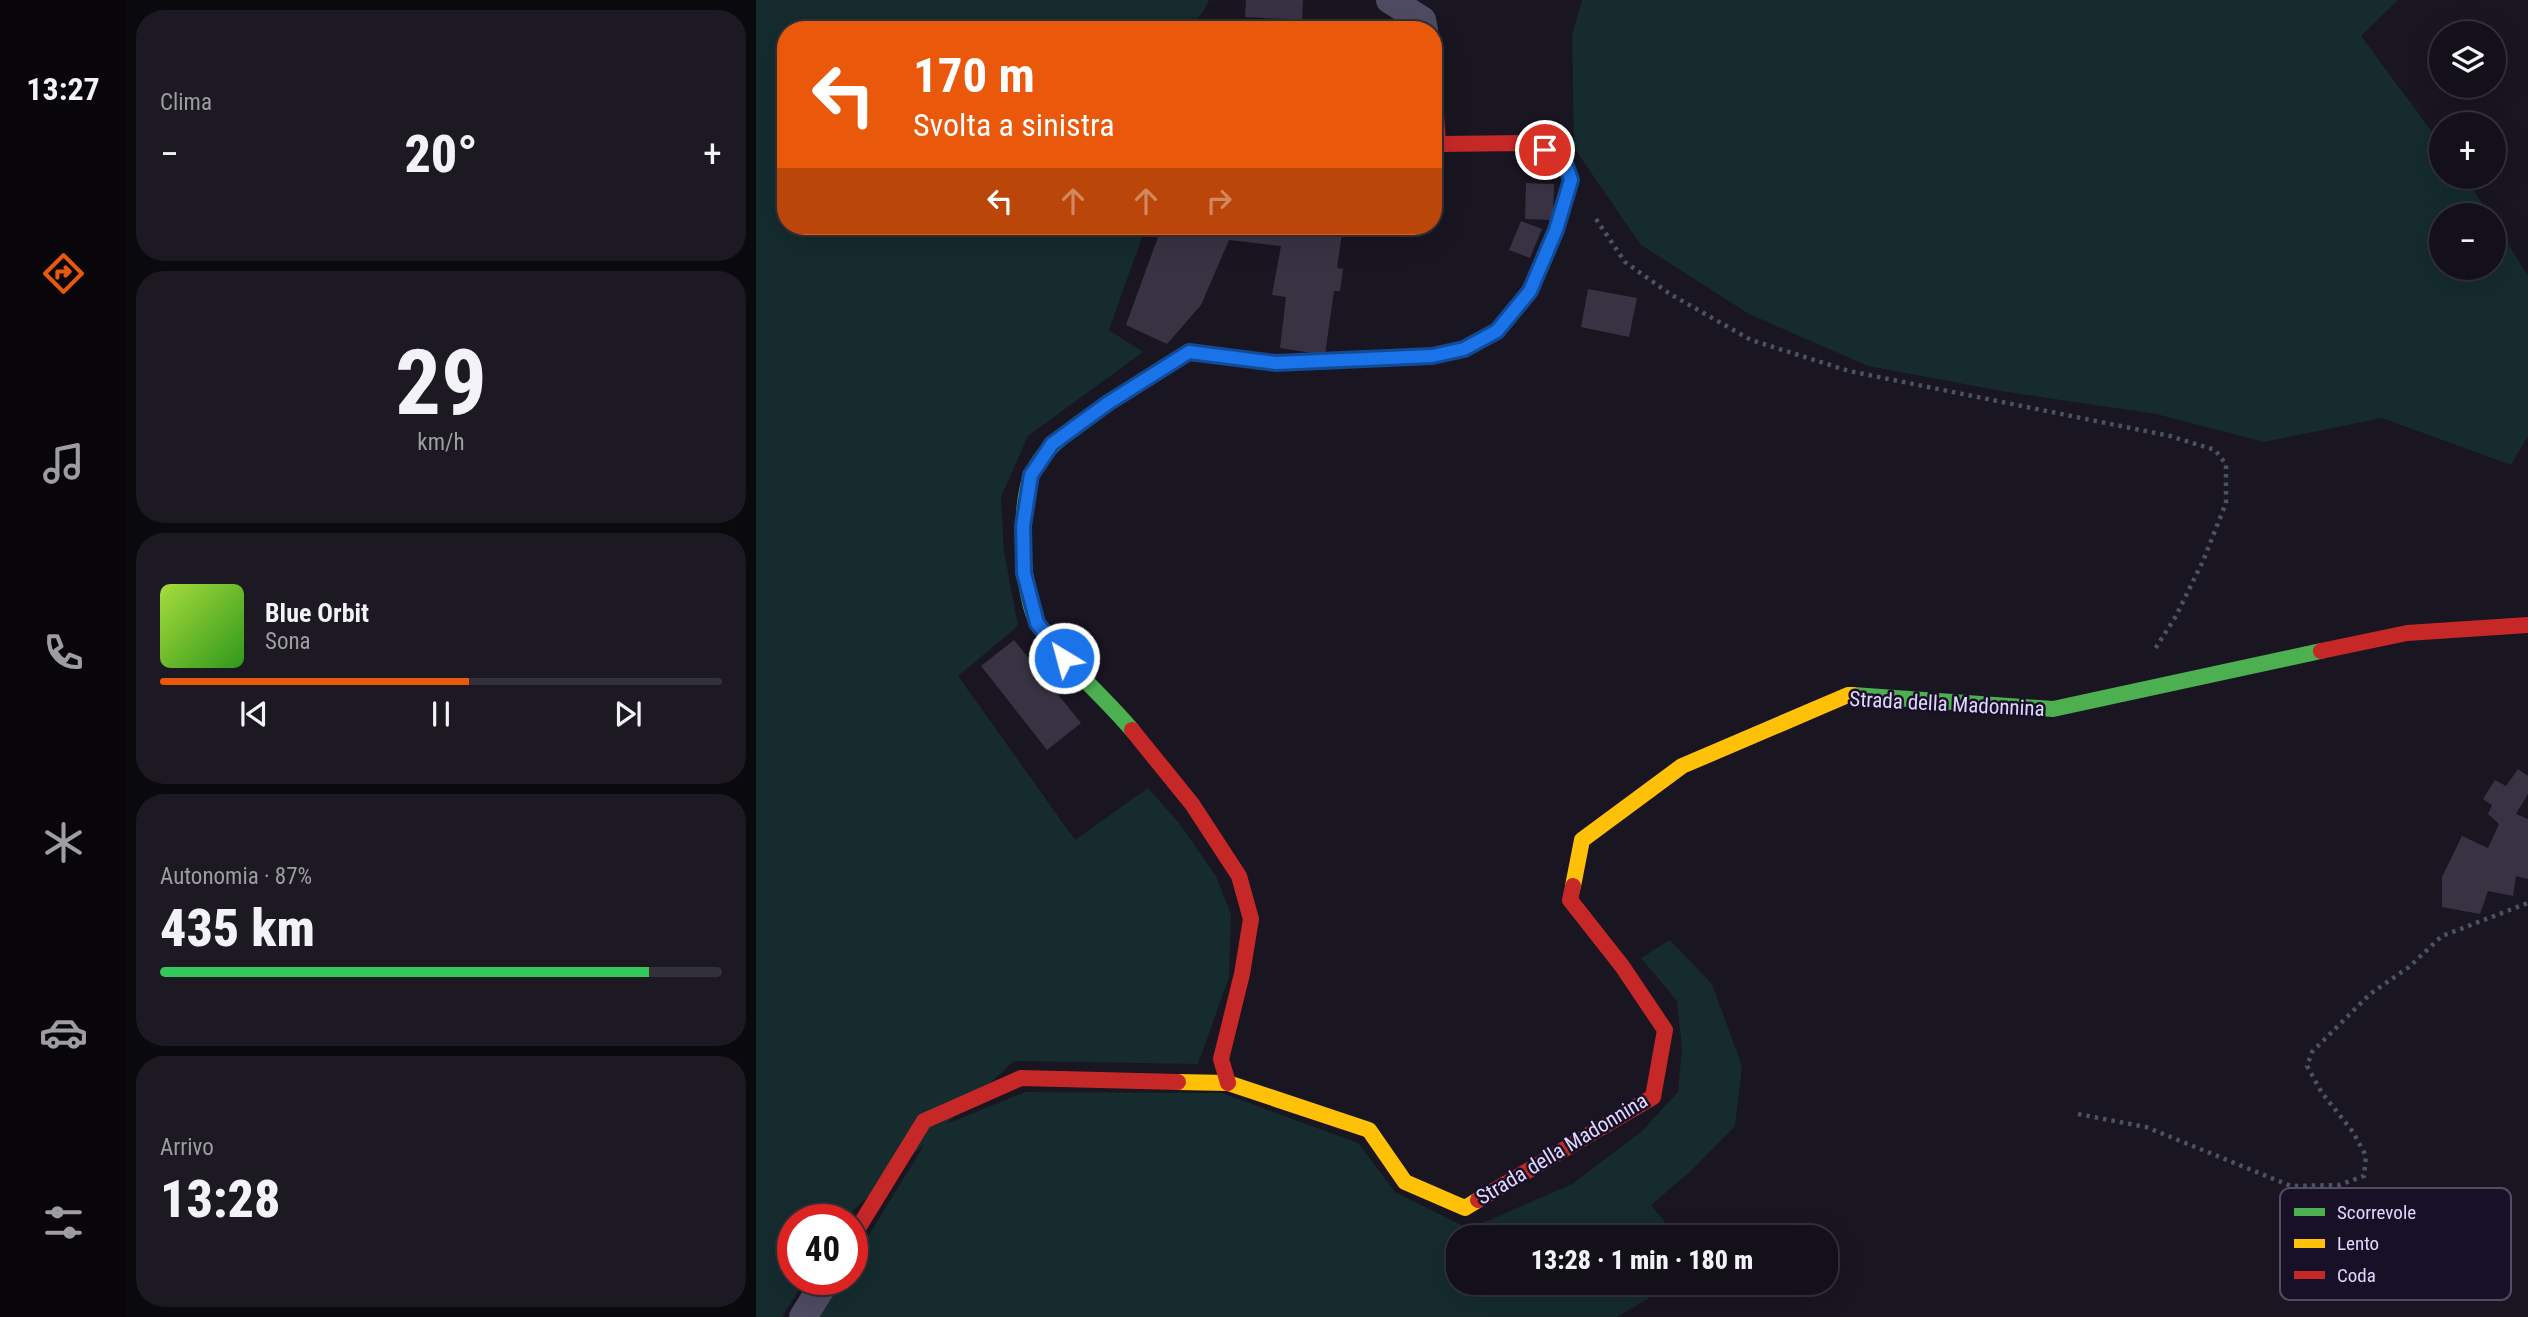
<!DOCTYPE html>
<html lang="it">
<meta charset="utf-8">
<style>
:root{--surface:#131019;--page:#1c1922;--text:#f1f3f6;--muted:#9d9da2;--line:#323038;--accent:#ea580c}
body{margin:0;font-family:"Roboto Condensed",sans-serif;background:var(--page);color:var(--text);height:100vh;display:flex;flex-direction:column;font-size:26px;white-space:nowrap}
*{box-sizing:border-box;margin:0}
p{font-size:23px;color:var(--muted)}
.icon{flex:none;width:38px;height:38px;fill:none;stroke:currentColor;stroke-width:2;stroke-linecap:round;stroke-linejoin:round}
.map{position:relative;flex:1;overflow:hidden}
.side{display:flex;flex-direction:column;gap:10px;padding:10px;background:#0a090e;width:630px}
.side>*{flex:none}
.guide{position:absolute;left:21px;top:21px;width:665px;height:214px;border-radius:28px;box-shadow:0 7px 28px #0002,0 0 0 2px var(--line);background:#ea580c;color:#fff;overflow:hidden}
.buttons{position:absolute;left:1673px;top:21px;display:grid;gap:14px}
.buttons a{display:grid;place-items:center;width:77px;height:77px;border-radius:50%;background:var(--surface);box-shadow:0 7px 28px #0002,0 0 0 2px var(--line);font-size:35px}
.speed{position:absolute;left:21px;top:1204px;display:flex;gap:14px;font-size:35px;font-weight:700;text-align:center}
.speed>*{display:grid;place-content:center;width:91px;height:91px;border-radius:50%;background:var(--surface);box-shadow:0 7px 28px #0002,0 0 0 2px var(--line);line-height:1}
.speed .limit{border:10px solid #d22;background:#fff;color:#111}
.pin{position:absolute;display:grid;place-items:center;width:60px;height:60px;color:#fff;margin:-30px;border:4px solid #fff;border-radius:50%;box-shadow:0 2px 7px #0007}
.me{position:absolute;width:77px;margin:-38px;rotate:323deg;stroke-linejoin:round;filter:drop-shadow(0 0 5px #0008)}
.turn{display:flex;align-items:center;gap:24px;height:147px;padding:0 21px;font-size:32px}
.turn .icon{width:91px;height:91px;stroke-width:2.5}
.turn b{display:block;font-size:49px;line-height:60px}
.lanes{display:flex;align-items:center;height:66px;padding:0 21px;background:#0003;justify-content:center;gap:35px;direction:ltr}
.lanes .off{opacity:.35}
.big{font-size:52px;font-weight:800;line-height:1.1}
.side .tile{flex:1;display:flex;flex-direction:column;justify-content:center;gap:10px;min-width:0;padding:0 24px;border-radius:28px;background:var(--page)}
.side .dial{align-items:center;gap:0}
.dial b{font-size:91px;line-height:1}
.song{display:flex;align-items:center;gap:21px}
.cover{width:84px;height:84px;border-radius:10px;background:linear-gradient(135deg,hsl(80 70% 55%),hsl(110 70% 35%))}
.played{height:7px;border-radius:4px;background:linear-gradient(90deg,var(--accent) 55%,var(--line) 55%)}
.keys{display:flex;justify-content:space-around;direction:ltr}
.heat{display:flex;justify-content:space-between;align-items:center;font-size:38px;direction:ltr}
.charge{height:10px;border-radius:5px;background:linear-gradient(90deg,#34c759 87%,var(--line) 0)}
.trip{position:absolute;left:690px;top:1225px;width:392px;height:70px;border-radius:28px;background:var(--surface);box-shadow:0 7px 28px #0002,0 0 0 2px var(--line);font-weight:800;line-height:70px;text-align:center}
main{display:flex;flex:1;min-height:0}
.tab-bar{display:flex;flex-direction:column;width:126px;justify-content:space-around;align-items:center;background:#08060a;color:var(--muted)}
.tab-bar .icon{width:49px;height:49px}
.tab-bar .current{color:var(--accent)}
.tab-bar b{font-size:32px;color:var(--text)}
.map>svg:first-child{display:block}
.green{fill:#152b2e}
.building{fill:#383343}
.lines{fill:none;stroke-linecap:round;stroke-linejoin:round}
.path{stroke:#495362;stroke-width:4.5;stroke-dasharray:3.5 5;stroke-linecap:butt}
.street{stroke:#4f4b62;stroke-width:28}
.fast{stroke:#4caf50;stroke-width:16}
.slow{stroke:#ffc107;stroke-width:16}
.jam{stroke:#c62828;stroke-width:16}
.route-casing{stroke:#114b97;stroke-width:18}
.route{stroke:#1a73e8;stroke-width:12}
.labels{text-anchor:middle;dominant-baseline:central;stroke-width:5;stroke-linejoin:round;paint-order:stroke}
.street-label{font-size:21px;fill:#e0d7fd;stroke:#171026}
.key{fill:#171026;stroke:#534c66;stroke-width:2}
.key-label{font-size:19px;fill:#e0d7fd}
</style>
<main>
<nav class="tab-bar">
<b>13:27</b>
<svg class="icon current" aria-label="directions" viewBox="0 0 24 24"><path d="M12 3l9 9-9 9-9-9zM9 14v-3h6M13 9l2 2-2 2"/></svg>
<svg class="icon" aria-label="music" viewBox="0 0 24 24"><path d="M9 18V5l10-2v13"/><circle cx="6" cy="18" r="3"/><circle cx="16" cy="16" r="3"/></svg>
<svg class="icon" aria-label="phone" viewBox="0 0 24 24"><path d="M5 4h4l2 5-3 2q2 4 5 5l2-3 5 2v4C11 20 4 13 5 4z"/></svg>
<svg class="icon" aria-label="climate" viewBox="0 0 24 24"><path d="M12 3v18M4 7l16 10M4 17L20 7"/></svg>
<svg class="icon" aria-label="car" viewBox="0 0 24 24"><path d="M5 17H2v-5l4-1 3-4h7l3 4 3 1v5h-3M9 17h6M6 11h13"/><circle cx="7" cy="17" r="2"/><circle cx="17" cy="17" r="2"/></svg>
<svg class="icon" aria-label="filters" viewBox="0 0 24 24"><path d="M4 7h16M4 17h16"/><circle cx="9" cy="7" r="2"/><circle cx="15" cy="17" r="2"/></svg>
</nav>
<section class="side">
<div class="tile"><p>Clima</p>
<div class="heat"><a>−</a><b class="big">20°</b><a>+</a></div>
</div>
<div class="tile dial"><b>29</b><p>km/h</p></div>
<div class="tile">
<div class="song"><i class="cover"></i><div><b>Blue Orbit</b><p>Sona</p></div></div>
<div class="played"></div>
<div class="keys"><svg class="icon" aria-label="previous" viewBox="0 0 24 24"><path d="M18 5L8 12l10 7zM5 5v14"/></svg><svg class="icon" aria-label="pause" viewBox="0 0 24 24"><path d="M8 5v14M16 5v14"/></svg><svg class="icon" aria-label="next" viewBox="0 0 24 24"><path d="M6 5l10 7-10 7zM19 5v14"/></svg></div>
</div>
<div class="tile"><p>Autonomia · 87%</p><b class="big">435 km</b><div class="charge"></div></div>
<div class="tile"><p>Arrivo</p><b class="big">13:28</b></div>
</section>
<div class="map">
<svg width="1772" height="1317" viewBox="0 0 1772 1317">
<rect width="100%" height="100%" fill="#191521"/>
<path class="green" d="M 0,0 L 453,0 L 447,12 L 432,30 L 30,30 L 30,226 L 390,226 L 353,330 L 387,352 L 272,436 L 245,497 L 248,551 L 262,626 L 202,676 L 319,840 L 392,788 L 423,823 L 460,876 L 475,914 L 473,977 L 442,1064 L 258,1061 L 87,1220 L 37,1220 L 37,1279 L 50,1279 L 26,1317 L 0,1317 Z
M 826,0 L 1642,0 L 1605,36 L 1685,144 L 1685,177 L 1709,177 L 1734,215 L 1685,215 L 1685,268 L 1738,268 L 1738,221 L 1772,276 L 1772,436 L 1755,465 L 1626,418 L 1508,442 L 1400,414 L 1251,392 L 1112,366 L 993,314 L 885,245 L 818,148 L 816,35 Z
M 914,940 L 956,984 L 986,1066 L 979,1126 L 934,1172 L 895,1205 L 921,1237 L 702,1237 L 702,1283 L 918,1283 L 861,1317 L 62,1317 L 86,1279 L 96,1279 L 96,1262 L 178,1129 L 269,1092 L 466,1093 L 602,1143 L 639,1192 L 713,1229 L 816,1184 L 885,1132 L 922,1092 L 926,1049 L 921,1001 L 885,958 Z"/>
<path class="building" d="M 490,0 L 547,0 L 546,20 L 489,17 Z
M 557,24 L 613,28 L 613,30 L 557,30 Z
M 770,183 L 798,184 L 797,220 L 769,219 Z
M 765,221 L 786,229 L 774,258 L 753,250 Z
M 406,226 L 505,226 L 540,229 L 540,226 L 587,226 L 581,268 L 587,269 L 584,291 L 578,291 L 569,355 L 524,348 L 530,297 L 516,295 L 525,246 L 473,240 L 445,305 L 411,344 L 370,325 Z
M 832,289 L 881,298 L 873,337 L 825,327 Z
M 258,640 L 325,723 L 291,750 L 225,666 Z
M 1762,769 L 1772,776 L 1772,794 L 1760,814 L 1772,819 L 1772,879 L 1760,876 L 1757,896 L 1732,891 L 1724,914 L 1686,907 L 1686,877 L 1706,836 L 1732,848 L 1743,824 L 1732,814 L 1736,805 L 1727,799 L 1739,780 L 1750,786 Z"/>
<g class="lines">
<path class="path" d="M 840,219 L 869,262 L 914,294 L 995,340 L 1093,371 L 1414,436 L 1459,450 L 1470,464 L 1470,503 L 1447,561 L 1420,616 L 1399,649
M 1322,1114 L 1390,1127 L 1535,1186 L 1583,1185 L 1608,1176 L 1610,1156 L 1597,1132 L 1566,1093 L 1551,1066 L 1556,1052 L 1614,994 L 1653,967 L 1686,936 L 1772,903"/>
<path class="street" d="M 634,0 L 666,20 L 668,30
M 47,1317 L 71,1279"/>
<path class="fast" d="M 323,424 C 304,438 286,452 276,474 C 262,503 265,599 283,626 C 309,665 346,694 376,730
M 1097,695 L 1297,709 L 1565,651"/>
<path class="slow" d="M 323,424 L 352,403 L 433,352 L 520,363 L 676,356 L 708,349 L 741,331 L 756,313
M 817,886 L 826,840 L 926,766 L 1092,695 L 1097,695
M 422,1082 L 472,1083 L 613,1130 L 649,1182 L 709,1208 L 722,1200"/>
<path class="jam" d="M 677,70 L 682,144 L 770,143 L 807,158 L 815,180 L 800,230 L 774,291 L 756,313
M 1565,651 L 1651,633 L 1772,625
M 376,730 L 436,804 L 483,876 L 495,919 L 486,974 L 465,1059 L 472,1083
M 722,1200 L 897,1097 L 909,1030 L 866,966 L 814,900 L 817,886
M 96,1238 L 168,1121 L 265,1078 L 422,1082"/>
</g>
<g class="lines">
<g class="route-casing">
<path id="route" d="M 308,658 L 281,623 L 268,573 L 267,526 L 275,475 L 296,444 L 352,403 L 433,352 L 520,363 L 676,356 L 708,349 L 741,331 L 774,291 L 800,230 L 815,180 L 807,158 L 789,150"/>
</g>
<use href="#route" class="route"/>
</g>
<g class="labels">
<g class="street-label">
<text transform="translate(1191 704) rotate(3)">Strada della Madonnina</text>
<text transform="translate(806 1149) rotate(-31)">Strada della Madonnina</text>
</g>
</g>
<rect x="1524" y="1188" width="231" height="112" rx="10" class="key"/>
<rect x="1538" y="1208" width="31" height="8" fill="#4caf50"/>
<rect x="1538" y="1239" width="31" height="9" fill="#ffc107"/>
<rect x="1538" y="1271" width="31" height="8" fill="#c62828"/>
<g class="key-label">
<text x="1581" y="1219">Scorrevole</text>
<text x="1581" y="1250">Lento</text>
<text x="1581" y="1282">Coda</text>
</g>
</svg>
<div class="buttons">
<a><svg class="icon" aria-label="layers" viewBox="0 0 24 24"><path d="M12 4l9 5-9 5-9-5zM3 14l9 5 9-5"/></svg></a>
<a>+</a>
<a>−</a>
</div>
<div class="speed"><div class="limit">40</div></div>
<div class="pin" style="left:789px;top:150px;background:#d93025"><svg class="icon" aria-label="arrive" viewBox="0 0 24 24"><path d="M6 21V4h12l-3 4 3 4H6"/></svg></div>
<svg class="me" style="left:308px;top:658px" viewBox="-20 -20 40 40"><circle r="17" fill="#1a73e8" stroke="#fff" stroke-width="3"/><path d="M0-11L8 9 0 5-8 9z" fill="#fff"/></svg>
<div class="trip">13:28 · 1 min · 180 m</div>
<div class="guide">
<div class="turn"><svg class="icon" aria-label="left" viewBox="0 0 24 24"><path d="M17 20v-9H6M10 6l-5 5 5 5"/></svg><div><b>170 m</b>Svolta a sinistra</div></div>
<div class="lanes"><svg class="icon" aria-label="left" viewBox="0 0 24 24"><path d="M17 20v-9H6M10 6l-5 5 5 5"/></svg><svg class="icon off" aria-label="ahead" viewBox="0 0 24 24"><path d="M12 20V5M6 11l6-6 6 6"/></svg><svg class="icon off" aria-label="ahead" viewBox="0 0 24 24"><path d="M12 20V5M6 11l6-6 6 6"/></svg><svg class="icon off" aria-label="right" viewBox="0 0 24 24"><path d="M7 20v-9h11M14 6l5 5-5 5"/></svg></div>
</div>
</div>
</main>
